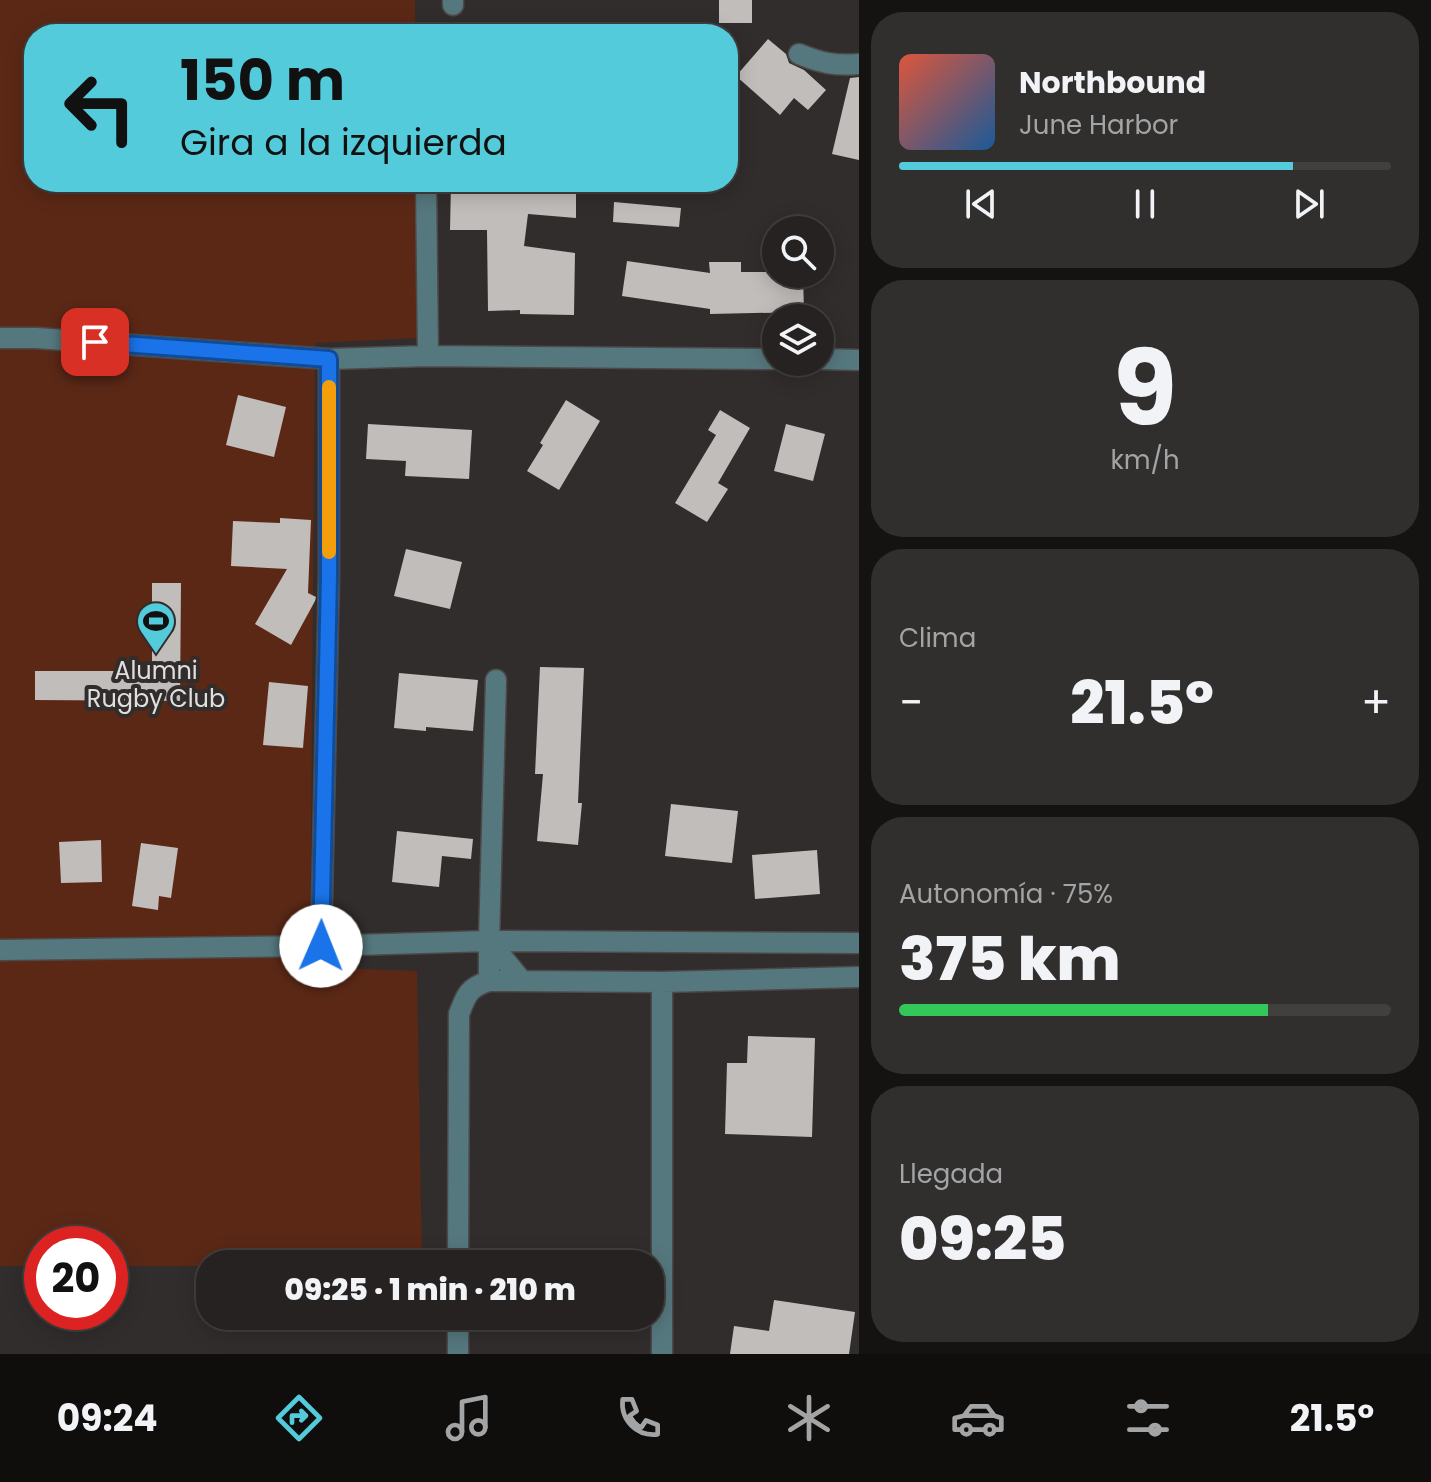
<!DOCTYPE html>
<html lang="es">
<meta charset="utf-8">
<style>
:root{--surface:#252221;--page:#312f2e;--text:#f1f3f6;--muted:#a3a4a5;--line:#423f3f;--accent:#53cbda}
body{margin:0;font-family:Poppins,sans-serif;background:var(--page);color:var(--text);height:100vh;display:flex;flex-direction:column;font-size:30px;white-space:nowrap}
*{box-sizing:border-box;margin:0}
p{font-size:26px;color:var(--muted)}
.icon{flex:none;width:44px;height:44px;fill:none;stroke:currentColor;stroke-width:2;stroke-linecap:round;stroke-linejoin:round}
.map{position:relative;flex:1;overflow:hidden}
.drawer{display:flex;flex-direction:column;gap:12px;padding:12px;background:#141312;width:572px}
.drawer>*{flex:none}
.banner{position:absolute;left:24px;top:24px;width:714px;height:168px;border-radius:32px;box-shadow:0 4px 20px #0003,0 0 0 2px var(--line);background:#53cbda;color:#111;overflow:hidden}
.fabs{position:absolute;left:762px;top:216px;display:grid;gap:16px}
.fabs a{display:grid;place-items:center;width:72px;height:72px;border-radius:50%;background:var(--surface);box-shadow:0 4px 20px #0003,0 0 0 2px var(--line);font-size:40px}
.speed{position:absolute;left:24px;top:1226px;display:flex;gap:16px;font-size:40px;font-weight:700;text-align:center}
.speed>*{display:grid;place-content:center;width:104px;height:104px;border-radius:50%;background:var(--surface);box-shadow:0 4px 20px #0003,0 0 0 2px var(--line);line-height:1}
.speed .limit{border:12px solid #d22;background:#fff;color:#111}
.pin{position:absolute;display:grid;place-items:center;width:68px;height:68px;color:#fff;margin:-34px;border-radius:16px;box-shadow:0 4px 12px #0006}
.me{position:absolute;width:88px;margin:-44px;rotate:1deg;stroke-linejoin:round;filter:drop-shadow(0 0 6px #0008)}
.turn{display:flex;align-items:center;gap:28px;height:168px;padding:0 24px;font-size:36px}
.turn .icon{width:104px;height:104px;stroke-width:2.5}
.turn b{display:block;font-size:56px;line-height:68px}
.big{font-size:60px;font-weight:800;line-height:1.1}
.drawer .tile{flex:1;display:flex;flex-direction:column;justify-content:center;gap:12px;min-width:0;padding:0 28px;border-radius:32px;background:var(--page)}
.drawer .dial{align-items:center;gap:0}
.dial b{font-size:104px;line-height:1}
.song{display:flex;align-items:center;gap:24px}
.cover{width:96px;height:96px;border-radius:12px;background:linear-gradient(135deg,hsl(10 70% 55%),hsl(210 70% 35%))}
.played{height:8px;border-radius:4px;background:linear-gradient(90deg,var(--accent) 80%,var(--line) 80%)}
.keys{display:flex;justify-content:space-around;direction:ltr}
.heat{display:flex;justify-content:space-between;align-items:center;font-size:44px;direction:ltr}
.charge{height:12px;border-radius:6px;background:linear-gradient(90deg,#34c759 75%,var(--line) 0)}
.trip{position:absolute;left:196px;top:1250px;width:468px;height:80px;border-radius:32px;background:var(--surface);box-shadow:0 4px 20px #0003,0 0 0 2px var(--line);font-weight:800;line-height:80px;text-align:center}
.tab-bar{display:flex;height:128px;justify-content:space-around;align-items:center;background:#0f0e0d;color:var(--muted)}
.tab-bar .icon{width:56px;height:56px}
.tab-bar .selected{color:var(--accent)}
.tab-bar b{font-size:36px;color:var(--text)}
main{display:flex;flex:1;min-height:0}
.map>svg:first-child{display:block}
.green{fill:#5b2816}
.building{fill:#c1bdbb}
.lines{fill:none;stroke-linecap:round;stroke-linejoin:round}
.minor-casing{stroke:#4d4948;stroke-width:23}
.minor{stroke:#55787e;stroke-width:20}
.route-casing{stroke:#114b97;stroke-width:20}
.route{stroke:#1a73e8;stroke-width:14}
.slow{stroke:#f59e0b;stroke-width:14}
.labels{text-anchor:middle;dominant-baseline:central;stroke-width:8;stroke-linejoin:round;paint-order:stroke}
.poi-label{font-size:24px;fill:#e1dfde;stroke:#312d2c}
</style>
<main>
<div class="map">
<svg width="859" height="1354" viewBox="0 0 859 1354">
<rect width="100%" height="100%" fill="#312d2c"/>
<path class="green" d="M 0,0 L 415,0 L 415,34 L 34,34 L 34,182 L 417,182 L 418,338 L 315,343 L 310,967 L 417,971 L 422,1264 L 210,1264 L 210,1266 L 110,1266 L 110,1244 L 42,1244 L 42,1266 L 0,1266 Z"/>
<path class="building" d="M 719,0 L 752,0 L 752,23 L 719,23 Z
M 768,39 L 786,54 L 789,63 L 804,70 L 826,90 L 808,110 L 794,98 L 780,115 L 736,76 Z
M 859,77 L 859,160 L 832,154 L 850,78 Z
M 451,182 L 576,182 L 576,218 L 528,214 L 524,246 L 575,253 L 574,315 L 520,314 L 520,310 L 488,311 L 487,230 L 450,230 Z
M 614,202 L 681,208 L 679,227 L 613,222 Z
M 627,261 L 710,273 L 709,262 L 741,262 L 741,272 L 776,272 L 776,274 L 803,274 L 804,312 L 710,314 L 710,309 L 622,296 Z
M 238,395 L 286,407 L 274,457 L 226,445 Z
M 566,400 L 600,421 L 559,490 L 527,471 L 543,445 L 540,443 Z
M 720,410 L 750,428 L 718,483 L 728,489 L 707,522 L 675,503 L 716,435 L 708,430 Z
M 368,424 L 472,430 L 469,479 L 405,476 L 406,461 L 366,459 Z
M 786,424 L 825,434 L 813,481 L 774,471 Z
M 280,518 L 311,520 L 308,593 L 316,597 L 315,601 L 291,645 L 255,624 L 287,569 L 231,566 L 233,521 L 280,523 Z
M 406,549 L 462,562 L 450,609 L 394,596 Z
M 152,583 L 181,583 L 180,701 L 35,700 L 35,671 L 152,671 Z
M 540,667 L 584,668 L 578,803 L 582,803 L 578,845 L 537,841 L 543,774 L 535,774 Z
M 399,673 L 478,680 L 473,731 L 426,727 L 426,731 L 394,728 Z
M 269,682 L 308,686 L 303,748 L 263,745 Z
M 671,804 L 738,811 L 732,863 L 665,856 Z
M 397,831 L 473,839 L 471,859 L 442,856 L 439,887 L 392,882 Z
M 101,840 L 102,882 L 61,883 L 59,842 Z
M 141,843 L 178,848 L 171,898 L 159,896 L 158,910 L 132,906 Z
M 817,850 L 820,894 L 755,899 L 752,855 Z
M 748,1036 L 815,1038 L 812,1137 L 725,1134 L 727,1063 L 747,1063 Z
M 774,1300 L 855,1312 L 849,1354 L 730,1354 L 734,1326 L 769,1331 Z"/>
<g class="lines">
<g class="minor-casing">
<path id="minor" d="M 453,0 L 453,5
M 799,54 C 821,63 835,66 859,64
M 426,182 L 428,356
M 0,338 L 36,338 L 329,359
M 820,359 L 859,360
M 489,941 L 496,680
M 321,946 L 489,941 L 859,943
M 0,950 L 321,946 L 329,576 L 329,359 L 428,356 L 776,359
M 489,981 L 489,941 L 522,981
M 662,982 L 662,1354
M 458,1264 L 459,1014 C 466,995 469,987 489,981 L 662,982 L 859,977
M 458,1354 L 458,1316"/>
</g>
<use href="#minor" class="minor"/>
</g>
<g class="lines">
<g class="route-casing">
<path id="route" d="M 95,342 L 329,359 L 329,576 L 321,946"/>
</g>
<use href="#route" class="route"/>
<path class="slow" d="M 329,387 L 329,552"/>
</g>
<defs>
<g id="stadium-pin" transform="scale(2)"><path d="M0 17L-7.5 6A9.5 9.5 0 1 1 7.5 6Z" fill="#53cbda" stroke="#312d2c"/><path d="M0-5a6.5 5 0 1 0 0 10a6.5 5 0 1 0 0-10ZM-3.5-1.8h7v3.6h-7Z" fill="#111"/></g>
</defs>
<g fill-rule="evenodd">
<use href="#stadium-pin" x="156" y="621"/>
</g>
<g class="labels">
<g class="poi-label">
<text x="156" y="670">Alumni<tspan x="156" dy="28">Rugby Club</tspan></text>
</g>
</g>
</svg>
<div class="fabs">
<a><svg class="icon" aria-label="search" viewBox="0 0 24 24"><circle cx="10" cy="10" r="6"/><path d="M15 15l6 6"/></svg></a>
<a><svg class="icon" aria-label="layers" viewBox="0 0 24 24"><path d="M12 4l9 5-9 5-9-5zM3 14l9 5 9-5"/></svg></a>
</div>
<div class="speed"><div class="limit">20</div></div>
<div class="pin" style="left:95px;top:342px;background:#d93025"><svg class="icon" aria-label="arrive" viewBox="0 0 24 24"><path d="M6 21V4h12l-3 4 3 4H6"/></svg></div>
<svg class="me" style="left:321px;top:946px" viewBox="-20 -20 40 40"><circle r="19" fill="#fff"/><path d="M0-13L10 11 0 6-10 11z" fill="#1a73e8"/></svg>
<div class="trip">09:25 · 1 min · 210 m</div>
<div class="banner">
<div class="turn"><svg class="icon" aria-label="left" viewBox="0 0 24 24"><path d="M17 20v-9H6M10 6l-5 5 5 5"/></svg><div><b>150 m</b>Gira a la izquierda</div></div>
</div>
</div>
<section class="drawer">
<div class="tile">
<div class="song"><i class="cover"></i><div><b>Northbound</b><p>June Harbor</p></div></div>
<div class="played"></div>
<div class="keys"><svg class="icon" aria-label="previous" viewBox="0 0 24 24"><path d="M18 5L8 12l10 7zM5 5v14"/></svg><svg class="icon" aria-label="pause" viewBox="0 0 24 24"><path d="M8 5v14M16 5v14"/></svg><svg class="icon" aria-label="next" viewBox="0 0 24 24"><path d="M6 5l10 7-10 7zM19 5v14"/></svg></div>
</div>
<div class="tile dial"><b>9</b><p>km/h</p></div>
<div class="tile"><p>Clima</p>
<div class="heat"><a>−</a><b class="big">21.5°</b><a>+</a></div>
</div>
<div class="tile"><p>Autonomía · 75%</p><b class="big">375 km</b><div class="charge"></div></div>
<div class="tile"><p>Llegada</p><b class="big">09:25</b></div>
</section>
</main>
<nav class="tab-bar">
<b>09:24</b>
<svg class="icon selected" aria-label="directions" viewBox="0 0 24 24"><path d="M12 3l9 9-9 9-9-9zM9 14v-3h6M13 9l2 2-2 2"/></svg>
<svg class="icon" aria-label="music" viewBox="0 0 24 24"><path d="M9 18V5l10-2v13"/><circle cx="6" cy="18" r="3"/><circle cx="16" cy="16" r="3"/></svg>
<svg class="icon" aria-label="phone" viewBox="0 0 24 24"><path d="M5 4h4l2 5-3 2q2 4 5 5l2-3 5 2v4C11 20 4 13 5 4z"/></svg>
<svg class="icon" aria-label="climate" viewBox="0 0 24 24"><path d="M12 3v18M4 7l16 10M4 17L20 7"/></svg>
<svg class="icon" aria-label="car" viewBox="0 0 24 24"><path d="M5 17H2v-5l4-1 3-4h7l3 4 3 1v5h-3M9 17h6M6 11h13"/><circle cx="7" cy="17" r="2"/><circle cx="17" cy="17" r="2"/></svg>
<svg class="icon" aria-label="filters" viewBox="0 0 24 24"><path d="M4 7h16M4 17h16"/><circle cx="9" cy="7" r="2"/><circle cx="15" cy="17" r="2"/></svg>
<b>21.5°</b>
</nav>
